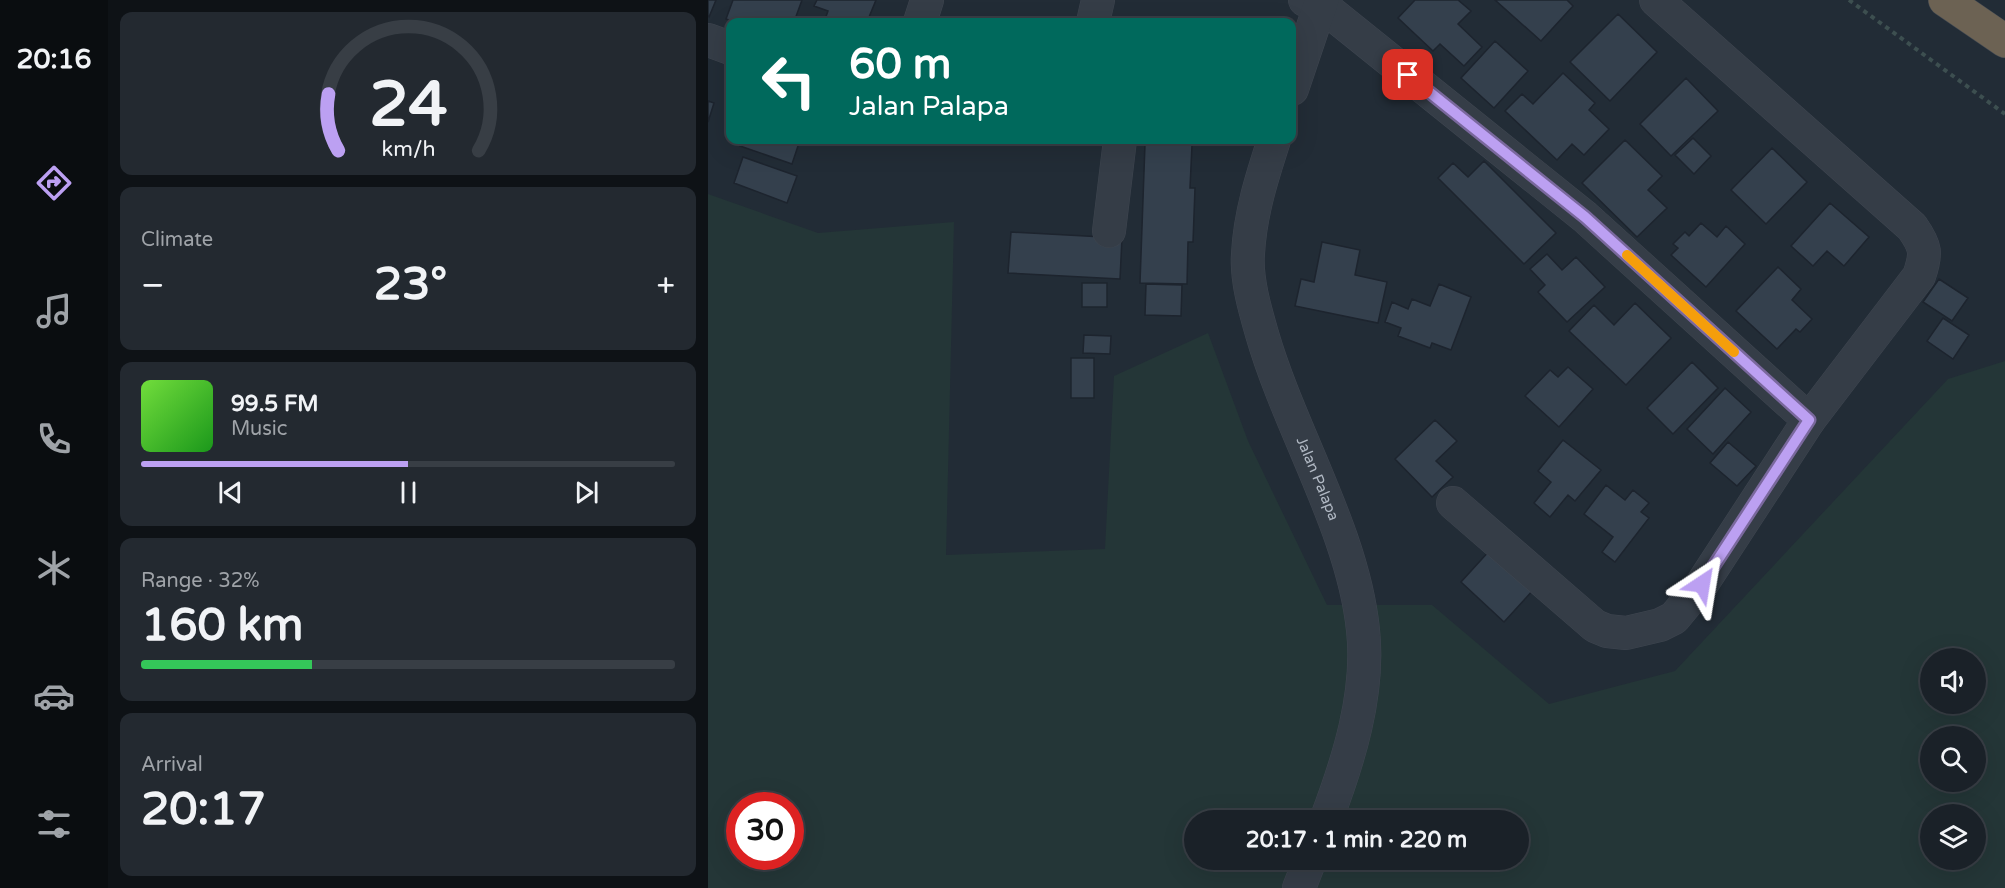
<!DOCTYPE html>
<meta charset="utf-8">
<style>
:root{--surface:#1a2128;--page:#232930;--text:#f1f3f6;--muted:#9fa3a8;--line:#383e45;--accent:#bca0f2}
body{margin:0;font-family:"Varela Round",sans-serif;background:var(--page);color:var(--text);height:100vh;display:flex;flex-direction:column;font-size:22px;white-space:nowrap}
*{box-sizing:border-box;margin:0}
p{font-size:20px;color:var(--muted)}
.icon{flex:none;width:33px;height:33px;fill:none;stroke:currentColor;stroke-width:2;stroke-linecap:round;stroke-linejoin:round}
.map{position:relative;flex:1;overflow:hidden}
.side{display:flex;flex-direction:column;gap:12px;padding:12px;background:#0e1216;width:600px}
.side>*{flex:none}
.banner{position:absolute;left:18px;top:18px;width:570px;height:126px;border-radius:12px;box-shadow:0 6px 24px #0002,0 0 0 2px var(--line);background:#00695c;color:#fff;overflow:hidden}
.controls{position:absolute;left:1212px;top:648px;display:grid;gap:12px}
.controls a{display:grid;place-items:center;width:66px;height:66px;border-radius:50%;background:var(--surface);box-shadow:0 6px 24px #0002,0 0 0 2px var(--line);font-size:30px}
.speed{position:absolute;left:18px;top:792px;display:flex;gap:12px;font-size:30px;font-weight:700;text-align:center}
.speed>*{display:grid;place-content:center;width:78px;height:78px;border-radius:50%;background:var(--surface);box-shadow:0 6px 24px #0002,0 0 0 2px var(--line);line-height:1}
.speed .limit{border:9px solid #d22;background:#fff;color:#111}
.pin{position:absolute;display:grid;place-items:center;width:51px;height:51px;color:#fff;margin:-26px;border-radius:12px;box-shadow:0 3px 9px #0006}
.me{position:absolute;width:66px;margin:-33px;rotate:33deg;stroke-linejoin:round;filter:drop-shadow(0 0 4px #0008)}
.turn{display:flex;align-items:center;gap:21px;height:126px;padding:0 24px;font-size:27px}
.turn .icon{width:78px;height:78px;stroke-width:2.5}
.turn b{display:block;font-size:42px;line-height:51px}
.big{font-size:45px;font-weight:700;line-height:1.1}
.side .card{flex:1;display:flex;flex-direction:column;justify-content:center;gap:9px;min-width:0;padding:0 21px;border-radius:12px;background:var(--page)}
.side .dial{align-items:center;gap:0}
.dial svg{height:156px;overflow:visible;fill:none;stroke:var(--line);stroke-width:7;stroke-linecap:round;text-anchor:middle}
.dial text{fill:var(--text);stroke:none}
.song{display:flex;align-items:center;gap:18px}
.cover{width:72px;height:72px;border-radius:9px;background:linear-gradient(135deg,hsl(100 70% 55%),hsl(120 70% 35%))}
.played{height:6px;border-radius:3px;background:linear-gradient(90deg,var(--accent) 50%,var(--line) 50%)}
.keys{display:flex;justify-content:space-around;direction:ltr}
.heat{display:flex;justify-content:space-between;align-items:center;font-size:33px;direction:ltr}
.charge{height:9px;border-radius:4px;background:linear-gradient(90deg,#34c759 32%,var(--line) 0)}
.trip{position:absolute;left:476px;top:810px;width:345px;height:60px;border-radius:30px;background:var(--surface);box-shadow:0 6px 24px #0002,0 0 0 2px var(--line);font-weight:700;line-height:60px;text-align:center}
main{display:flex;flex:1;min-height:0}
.menu{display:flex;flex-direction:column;width:108px;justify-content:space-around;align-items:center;background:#0a0d10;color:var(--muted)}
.menu .icon{width:42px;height:42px}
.menu .selected{color:var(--accent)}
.menu b{font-size:27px;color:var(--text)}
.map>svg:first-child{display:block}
.green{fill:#243637;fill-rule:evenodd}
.building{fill:#34404d;stroke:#1d242e;stroke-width:1.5}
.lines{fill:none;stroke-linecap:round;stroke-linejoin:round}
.minor-casing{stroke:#3f4650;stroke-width:34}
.highway-casing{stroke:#404852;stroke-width:34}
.path{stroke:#3d4f50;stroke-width:4;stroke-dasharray:4.5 4.5;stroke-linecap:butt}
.minor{stroke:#353d47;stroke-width:33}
.highway{stroke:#6c6253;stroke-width:33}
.route-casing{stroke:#7a689d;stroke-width:15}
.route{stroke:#bca0f2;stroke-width:10}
.slow{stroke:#f59e0b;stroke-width:10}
.labels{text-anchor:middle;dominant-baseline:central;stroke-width:6;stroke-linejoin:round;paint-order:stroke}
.street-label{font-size:15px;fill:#b0b8c3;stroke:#1b222c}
</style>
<main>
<nav class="menu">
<b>20:16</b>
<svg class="icon selected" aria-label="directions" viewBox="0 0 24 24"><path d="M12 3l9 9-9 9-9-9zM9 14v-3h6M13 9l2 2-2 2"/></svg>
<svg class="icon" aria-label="music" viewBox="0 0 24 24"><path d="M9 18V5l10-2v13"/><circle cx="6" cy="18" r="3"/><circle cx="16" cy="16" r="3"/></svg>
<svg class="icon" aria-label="phone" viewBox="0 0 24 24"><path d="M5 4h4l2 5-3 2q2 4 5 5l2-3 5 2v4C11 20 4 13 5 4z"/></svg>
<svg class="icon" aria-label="climate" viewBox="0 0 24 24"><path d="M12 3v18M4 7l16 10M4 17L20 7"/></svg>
<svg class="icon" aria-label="car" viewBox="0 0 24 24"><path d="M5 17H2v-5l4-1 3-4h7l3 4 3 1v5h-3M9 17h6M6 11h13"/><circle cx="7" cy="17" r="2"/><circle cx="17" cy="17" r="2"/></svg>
<svg class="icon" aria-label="filters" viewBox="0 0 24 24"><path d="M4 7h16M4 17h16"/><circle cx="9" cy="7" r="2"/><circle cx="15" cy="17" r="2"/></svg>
</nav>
<section class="side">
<div class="card dial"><svg viewBox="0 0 100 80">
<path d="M14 69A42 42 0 1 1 86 69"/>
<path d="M14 69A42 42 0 0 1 9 40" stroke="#bca0f2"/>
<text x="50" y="56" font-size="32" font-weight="700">24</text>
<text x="50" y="72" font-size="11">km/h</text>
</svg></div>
<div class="card"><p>Climate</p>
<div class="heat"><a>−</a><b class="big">23°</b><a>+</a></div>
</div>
<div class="card">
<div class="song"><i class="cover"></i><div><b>99.5 FM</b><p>Music</p></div></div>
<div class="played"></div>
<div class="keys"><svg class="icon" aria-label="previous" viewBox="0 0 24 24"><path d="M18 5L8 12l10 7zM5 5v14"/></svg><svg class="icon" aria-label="pause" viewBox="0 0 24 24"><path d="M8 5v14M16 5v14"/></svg><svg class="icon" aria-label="next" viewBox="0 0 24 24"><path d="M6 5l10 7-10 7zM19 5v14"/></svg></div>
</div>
<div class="card"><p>Range · 32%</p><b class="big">160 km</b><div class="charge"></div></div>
<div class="card"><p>Arrival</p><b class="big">20:17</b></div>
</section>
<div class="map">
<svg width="1297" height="888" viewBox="0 0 1297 888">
<rect width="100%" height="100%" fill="#222c36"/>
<path class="green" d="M 0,194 L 110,233 L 246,222 L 238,555 L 397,549 L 406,376 L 500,333 L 540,441 L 619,605 L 724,605 L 841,704 L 967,671 L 1240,379 L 1297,361 L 1297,888 L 0,888 ZM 1222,658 L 1268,658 L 1268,704 L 1222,704 ZM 1222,736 L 1268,736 L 1268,782 L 1222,782 ZM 32,806 L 82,806 L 82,856 L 32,856 ZM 1222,814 L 1268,814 L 1268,860 L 1222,860 ZM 486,820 L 810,820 L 810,860 L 486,860 Z"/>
<path class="building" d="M 0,0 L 8,0 L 1,17 L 0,16 Z
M 25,0 L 94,0 L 86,22 L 27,22 L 18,19 Z
M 109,0 L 168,0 L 159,22 L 162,22 L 116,22 L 120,11 L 106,6 Z
M 707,0 L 750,0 L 763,11 L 750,24 L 774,47 L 756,66 L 732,44 L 725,51 L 690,18 Z
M 787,0 L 859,0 L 865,6 L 833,41 Z
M 910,14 L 949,52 L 902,101 L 862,62 Z
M 787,41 L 820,71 L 786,108 L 753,78 Z
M 855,73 L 887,103 L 881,110 L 901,129 L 876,155 L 864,144 L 849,160 L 797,111 L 814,94 L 825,104 Z
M 978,78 L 1010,111 L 963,156 L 932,124 Z
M 0,101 L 6,103 L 0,122 Z
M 985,138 L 1003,156 L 986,174 L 967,155 Z
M 35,140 L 92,140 L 84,164 L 32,146 Z
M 917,140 L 954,176 L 940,190 L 959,208 L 929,237 L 874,183 Z
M 437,144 L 484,145 L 482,188 L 487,188 L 485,242 L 480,242 L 479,284 L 432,283 Z
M 1064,148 L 1099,182 L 1058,224 L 1023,190 Z
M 35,157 L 89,176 L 79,203 L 26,183 Z
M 776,161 L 848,233 L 816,264 L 730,178 L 745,163 L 760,177 Z
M 1122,203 L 1161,237 L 1136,266 L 1119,251 L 1105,266 L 1083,246 Z
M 993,223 L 1009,237 L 1018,226 L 1037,244 L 998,287 L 963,255 L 970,248 L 965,244 L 977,232 L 981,236 Z
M 303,232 L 414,238 L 412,279 L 300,273 Z
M 614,242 L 652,250 L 647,275 L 679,282 L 670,323 L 587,306 L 593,279 L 606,282 Z
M 839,254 L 854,270 L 868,257 L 897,287 L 859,322 L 830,292 L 837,285 L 822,269 Z
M 1070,267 L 1093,289 L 1084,300 L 1104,319 L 1092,332 L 1088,329 L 1069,349 L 1028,311 Z
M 1231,279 L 1260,298 L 1244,321 L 1215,302 Z
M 374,283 L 399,283 L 399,307 L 374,307 Z
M 438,284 L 474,285 L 473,316 L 437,315 Z
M 731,284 L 763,297 L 743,350 L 724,343 L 722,348 L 690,336 L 693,328 L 677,322 L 684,302 L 700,309 L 704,299 L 722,306 Z
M 927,303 L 963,338 L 918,385 L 861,331 L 886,305 L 906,325 Z
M 1235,318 L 1261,335 L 1245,359 L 1219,341 Z
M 376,335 L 403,336 L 402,354 L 375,353 Z
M 363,358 L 386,358 L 386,398 L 363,398 Z
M 984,362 L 1010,388 L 965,434 L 939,408 Z
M 860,367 L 885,389 L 851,427 L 817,396 L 842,370 L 850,377 Z
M 1017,388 L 1043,412 L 1005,454 L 979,429 Z
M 727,420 L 749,441 L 728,461 L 745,477 L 724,497 L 687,459 Z
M 855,440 L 893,470 L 867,501 L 860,495 L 842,517 L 826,503 L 843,482 L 830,471 Z
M 1020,442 L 1048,466 L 1029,486 L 1002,463 Z
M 898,485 L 917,500 L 925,490 L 941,503 L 933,512 L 941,518 L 907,562 L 894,552 L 905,537 L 876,514 Z
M 783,549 L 826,589 L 796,622 L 753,582 Z"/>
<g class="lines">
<g class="minor-casing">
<g id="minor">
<path d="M 597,0 L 612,4 L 877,217 L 1101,420"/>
<path d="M 212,22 L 219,0"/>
<path d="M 385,22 L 390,0"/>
<path d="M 0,40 L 22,48"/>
<path d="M 584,89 L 614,0"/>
<path id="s1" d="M 566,140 C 554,177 542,214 540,254 C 538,279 547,310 554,334 C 582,431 645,531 655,630 C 662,694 640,762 618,820"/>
<path d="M 401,231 L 412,140"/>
<path d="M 745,503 L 887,626 L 899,631 L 918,633 L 952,625 L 966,618 L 994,584 L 1101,420 L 1211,276 C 1219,253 1218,247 1204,227 L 948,0"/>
<path d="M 591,888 L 602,860"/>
</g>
</g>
<g class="highway-casing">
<path id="highway" d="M 1237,0 L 1297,41"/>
</g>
<path class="path" d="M 1141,0 L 1297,114"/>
<use href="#minor" class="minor"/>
<use href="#highway" class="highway"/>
</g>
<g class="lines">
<g class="route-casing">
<path id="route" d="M 700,75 L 877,217 L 1101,420 L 994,584"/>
</g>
<use href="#route" class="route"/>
<path class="slow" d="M 919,255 L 1026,352"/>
</g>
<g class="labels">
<g class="street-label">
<text stroke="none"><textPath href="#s1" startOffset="354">Jalan Palapa</textPath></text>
</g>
</g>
</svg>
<div class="controls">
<a><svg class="icon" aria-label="sound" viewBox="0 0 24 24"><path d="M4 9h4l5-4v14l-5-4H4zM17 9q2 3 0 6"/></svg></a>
<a><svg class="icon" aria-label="search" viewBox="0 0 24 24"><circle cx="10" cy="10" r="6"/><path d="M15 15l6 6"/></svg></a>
<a><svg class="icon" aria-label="layers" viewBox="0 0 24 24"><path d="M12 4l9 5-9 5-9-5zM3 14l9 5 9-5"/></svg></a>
</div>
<div class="speed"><div class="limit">30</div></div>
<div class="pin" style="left:700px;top:75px;background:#d93025"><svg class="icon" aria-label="arrive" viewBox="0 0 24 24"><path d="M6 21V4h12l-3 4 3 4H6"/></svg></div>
<svg class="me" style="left:994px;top:584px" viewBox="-20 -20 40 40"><path d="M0-17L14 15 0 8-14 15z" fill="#bca0f2" stroke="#fff" stroke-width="4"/></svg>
<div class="trip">20:17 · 1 min · 220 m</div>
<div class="banner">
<div class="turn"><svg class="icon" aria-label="left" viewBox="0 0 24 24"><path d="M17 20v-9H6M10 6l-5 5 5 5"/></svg><div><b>60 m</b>Jalan Palapa</div></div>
</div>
</div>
</main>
